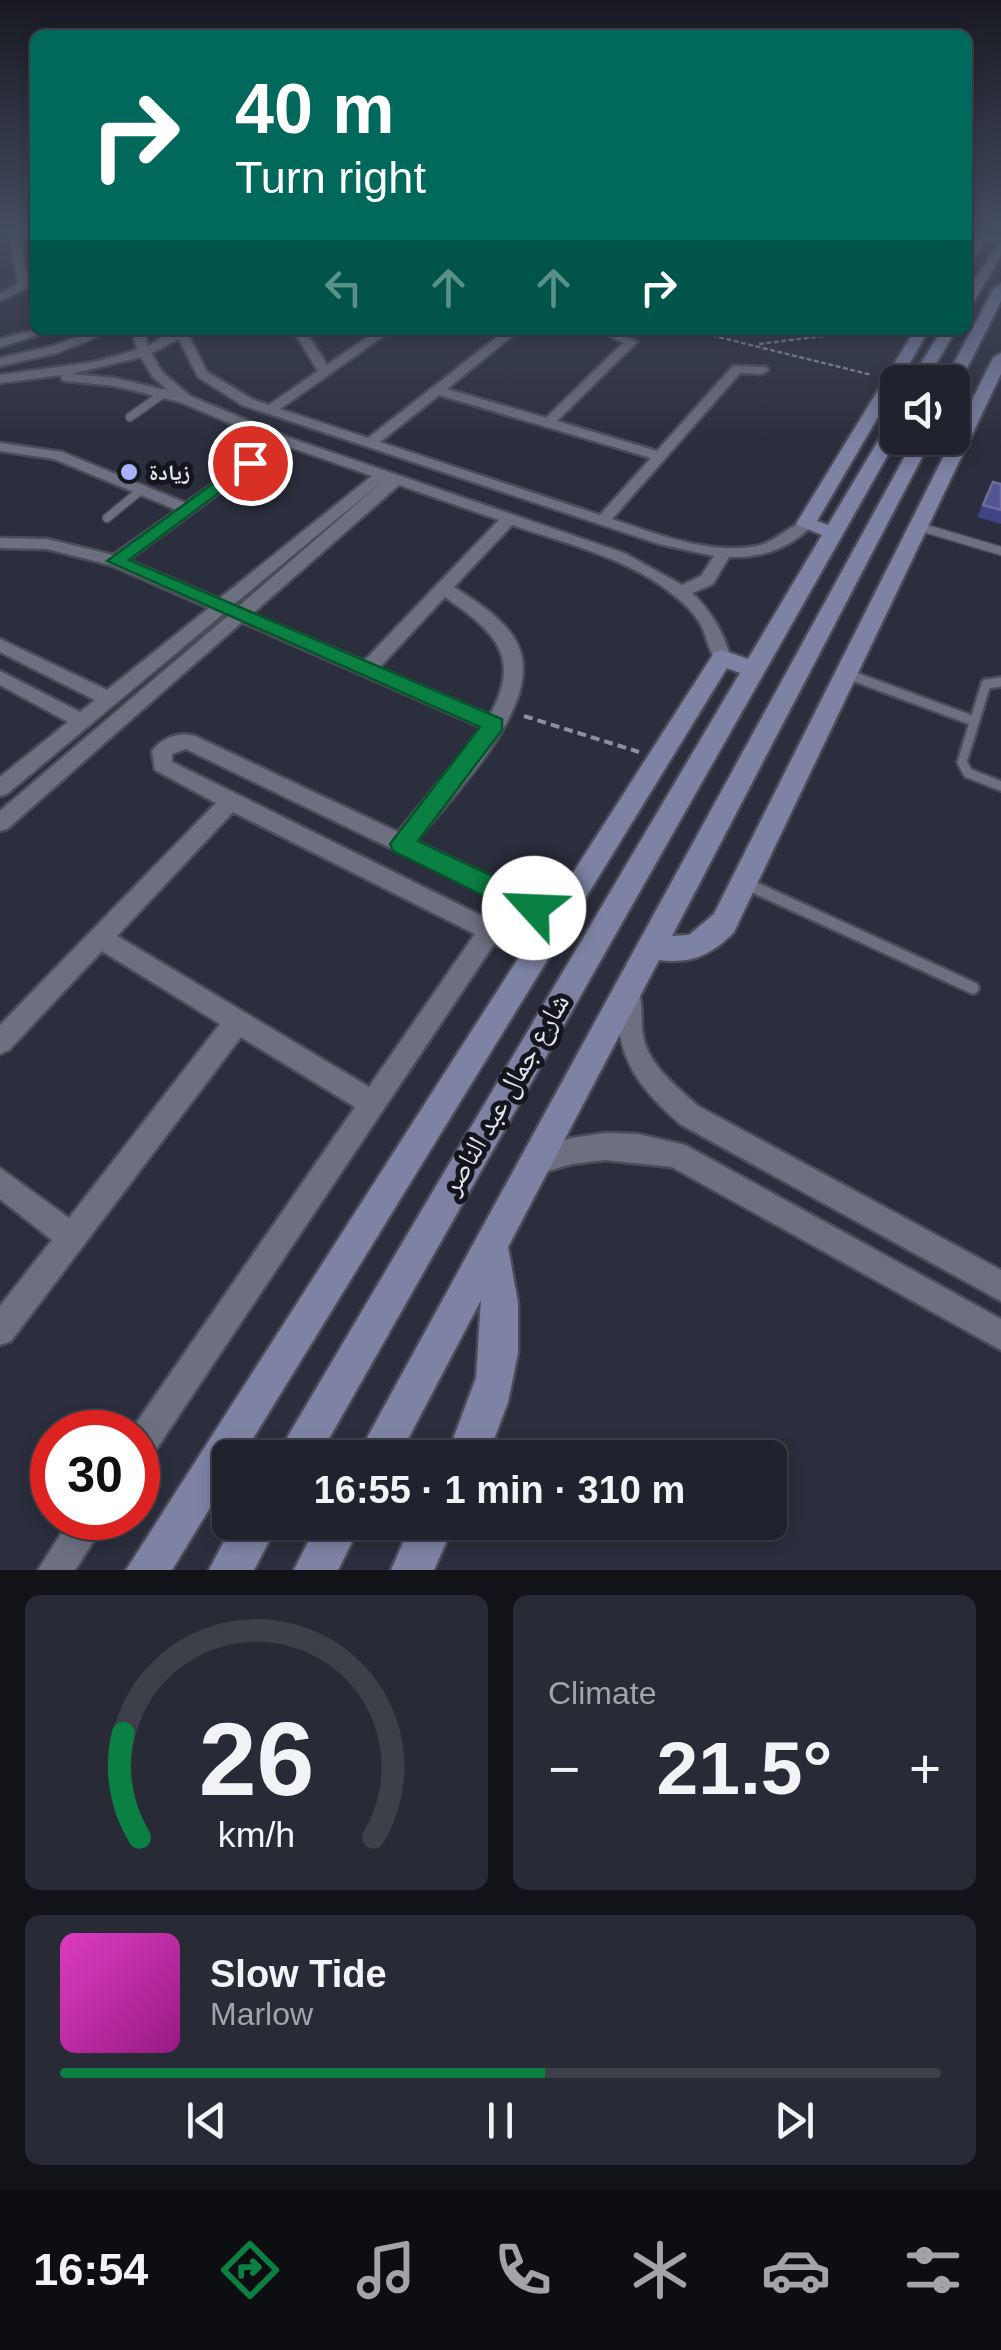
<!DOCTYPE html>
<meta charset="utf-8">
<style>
:root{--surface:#20222d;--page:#282a35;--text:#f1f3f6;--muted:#a2a4aa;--line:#3d3f49;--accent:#0b8043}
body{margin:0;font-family:Arial,"Noto Naskh Arabic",sans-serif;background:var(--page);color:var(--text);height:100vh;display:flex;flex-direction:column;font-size:38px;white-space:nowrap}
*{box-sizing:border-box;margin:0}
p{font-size:32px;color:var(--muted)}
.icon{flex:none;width:55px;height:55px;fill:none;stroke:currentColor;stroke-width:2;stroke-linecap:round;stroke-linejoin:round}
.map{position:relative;height:1570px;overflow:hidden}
.details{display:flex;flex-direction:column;gap:25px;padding:25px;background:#121319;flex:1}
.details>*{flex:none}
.hud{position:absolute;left:30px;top:30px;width:942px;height:305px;border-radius:15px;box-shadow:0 5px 15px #0003,0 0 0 2px var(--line);background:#00695c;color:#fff;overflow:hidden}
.tools{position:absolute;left:880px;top:365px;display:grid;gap:20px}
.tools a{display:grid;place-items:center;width:90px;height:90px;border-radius:15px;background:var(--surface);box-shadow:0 5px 15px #0003,0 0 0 2px var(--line);font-size:50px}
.speed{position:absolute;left:30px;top:1410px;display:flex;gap:20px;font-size:50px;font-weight:700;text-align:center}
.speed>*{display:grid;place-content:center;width:130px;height:130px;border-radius:50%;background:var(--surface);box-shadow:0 5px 15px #0003,0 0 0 2px var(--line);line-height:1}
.speed .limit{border:15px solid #d22;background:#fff;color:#111}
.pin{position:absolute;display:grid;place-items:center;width:85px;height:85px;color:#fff;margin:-42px;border:5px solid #fff;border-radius:50%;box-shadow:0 2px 10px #0007}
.me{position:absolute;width:110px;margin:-55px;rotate:295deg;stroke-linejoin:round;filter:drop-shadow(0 0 8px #0008)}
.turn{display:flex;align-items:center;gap:35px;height:210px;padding:0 40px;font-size:45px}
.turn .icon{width:130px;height:130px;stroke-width:2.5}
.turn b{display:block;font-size:70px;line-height:85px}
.lanes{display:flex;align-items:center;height:95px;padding:0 40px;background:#0003;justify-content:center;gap:50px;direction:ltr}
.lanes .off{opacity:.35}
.big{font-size:75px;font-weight:700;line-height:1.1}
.details .tile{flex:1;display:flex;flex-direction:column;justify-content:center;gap:15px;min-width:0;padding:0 35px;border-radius:15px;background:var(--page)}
.details .dial{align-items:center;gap:0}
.dial svg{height:260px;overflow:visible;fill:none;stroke:var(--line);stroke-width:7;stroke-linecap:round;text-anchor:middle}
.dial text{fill:var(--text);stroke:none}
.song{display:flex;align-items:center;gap:30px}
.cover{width:120px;height:120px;border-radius:15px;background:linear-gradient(135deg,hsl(310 70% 55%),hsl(310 70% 35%))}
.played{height:10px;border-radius:5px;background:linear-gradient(90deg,var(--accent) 55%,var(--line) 55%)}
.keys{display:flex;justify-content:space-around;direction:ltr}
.heat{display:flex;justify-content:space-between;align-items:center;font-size:55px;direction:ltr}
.details .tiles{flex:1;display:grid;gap:25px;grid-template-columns:1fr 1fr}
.tile:last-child{grid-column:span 2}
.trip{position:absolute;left:212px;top:1440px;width:575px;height:100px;border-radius:15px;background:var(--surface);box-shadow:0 5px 15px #0003,0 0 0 2px var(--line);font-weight:700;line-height:100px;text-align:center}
.tab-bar{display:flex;height:160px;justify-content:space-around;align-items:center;background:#0d0e12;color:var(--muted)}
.tab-bar .icon{width:70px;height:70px}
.tab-bar .on{color:var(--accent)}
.tab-bar b{font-size:45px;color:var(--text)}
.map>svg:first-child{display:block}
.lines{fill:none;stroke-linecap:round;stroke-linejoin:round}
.lane-far2-casing{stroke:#4a4c57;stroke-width:11}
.lane-far1-casing{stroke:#4a4c57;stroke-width:14}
.lane-casing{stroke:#4a4c57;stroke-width:16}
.street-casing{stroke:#4a4c57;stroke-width:5}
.secondary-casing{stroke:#4a4c57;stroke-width:5}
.path-far1{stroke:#8d909b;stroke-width:2.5;stroke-dasharray:5 2.5;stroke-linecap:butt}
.path{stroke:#8d909b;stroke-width:4;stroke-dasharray:9 5;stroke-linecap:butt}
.lane-far2{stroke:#6d7080;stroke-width:8}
.lane-far1{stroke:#6d7080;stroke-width:9}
.lane{stroke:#6d7080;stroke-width:11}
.street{fill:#6d7080;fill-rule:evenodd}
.secondary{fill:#7e83a4;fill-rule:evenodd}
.wall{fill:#414384}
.shaded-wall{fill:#313362}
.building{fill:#535590;stroke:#6a6c9e;stroke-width:2.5}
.route{fill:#0b8043;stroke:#07532c;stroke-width:2.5}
.poi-dot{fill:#a7b1fc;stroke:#15161d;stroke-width:4}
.labels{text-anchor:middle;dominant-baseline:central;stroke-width:10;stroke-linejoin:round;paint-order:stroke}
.far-poi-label{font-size:22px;font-weight:bold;fill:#e4e6ef;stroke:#15161d;text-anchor:start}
.street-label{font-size:28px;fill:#e4e6ef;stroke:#15161d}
</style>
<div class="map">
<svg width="1001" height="1570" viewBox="0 0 1001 1570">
<rect width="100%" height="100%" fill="#2b2e3c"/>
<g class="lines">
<g class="lane-far2-casing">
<path id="lane-far2" d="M 130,417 L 164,393
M 107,518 L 141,490
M 920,527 L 1001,551"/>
</g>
<g class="lane-far1-casing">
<path id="lane-far1" d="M 847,674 L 974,721
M 1001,682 L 986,684 L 962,762 L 968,773 L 1001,786"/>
</g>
<g class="lane-casing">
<path id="lane" d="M 747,884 L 973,988"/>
</g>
<g class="street-casing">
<path id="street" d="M 7,229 L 17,229 L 28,280 L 25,289 L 0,301 L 0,294 L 16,285 L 18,280 Z
M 968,231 L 1001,237 L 1001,243 L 968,237 Z
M 35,330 L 54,330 L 0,347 L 0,339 Z
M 96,330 L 113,330 L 57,353 L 0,366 L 0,358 L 49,347 Z
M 132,330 L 144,330 L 148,346 L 174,330 L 186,330 L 207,372 L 252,399 L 269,405 L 318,371 L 293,330 L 305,330 L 327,365 L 378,330 L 392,330 L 280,409 L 368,438 L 506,330 L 519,330 L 447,389 L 546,418 L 623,343 L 601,331 L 614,330 L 637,342 L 557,421 L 657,451 L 733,366 L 766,367 L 768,370 L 762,374 L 740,373 L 612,519 C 657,534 708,555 757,546 C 777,542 795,519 811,521 L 814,524 C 791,548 762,558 729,557 L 713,584 L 692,593 C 712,612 723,632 731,658 L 722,664 C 709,658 708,638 701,625 C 695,614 685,604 675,596 C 629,558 567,544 512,525 L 454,587 C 479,604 516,625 522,658 C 533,716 450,799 416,841 L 564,911 L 567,918 L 564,925 L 556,928 L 517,910 L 505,927 L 542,946 L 546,953 L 542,960 L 534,963 L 494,944 L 149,1460 L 138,1465 L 138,1432 L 130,1432 L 355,1107 L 241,1037 L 11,1341 L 0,1345 L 0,1306 L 52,1240 L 0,1199 L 0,1168 L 69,1218 L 220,1024 L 102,951 L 9,1050 L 0,1054 L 0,1025 L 216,803 L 155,770 L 152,751 C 161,738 180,731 195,736 L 398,832 L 483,728 L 242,622 L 7,829 L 0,831 L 0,811 L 228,616 L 223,614 L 7,794 L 0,796 L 0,777 L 68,722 L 0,685 L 0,671 L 80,712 L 95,700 L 0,652 L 0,639 L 107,690 L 209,608 L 111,565 L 47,549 L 0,548 L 0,538 L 47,539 L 113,555 L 177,510 L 54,459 L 0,451 L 0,443 L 62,452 L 186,503 L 272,441 L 180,402 L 115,386 L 66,381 L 62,380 L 61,375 L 0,383 L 0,375 L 94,362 L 137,350 ZM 179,339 L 198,377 L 242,405 L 659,544 L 714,556 L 701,576 L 682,585 L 624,553 L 287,437 L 190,396 L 162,372 L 151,353 ZM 141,357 L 153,377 L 169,391 L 115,378 L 71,374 ZM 439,395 L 651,458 L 600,515 L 380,442 ZM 284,445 L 372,476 L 219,599 L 128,560 ZM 384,480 L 238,607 L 233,605 ZM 399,485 L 499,520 L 364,661 L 252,614 ZM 445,597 C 493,631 523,655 490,715 L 379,668 ZM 186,749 L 498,900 L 486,918 L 172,762 L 172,754 ZM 233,812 L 475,934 L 369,1087 L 117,936 Z
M 629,984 L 637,987 C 644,1002 640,1020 643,1036 C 649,1066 676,1086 698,1106 L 1001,1270 L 1001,1301 L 680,1124 C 635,1084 616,1057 617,995 L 621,987 Z
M 605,1133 L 638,1134 L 685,1145 L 1001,1319 L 1001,1350 L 672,1167 L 605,1160 L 572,1164 L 535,1175 L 525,1172 L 522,1162 L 525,1152 L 572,1138 Z
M 71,1518 L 108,1518 L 75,1570 L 38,1570 Z"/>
</g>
<g class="secondary-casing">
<path id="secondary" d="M 979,229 L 991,229 L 973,261 L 968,262 L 968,248 Z
M 1001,240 L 1001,255 L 975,300 L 968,304 L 968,289 Z
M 1001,284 L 1001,301 L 960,382 L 952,387 L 952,382 L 944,382 L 994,288 Z
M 915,330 L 929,330 L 817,521 L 828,525 L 890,421 L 898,416 L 898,437 L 318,1458 L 275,1458 L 740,673 L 727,668 L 241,1458 L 230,1458 L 230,1475 L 172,1570 L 126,1570 L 714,653 L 722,650 L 748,659 L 822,535 L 796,524 Z
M 942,330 L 956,330 L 925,382 L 909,382 Z
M 1001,353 L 1001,374 L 734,932 C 712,955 691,964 659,960 L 508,1247 L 518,1303 L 518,1353 L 508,1402 L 487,1458 L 446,1458 L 476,1378 L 481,1300 L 398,1458 L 356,1458 L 915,438 L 932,438 L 672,936 L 689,935 L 714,914 L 993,358 Z
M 234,1522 L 279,1522 L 254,1570 L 209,1570 Z
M 318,1522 L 362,1522 L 338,1570 L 294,1570 Z
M 412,1522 L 455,1522 L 434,1570 L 391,1570 Z"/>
</g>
<path class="path-far1" d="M 690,330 L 872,375
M 759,344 L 871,330"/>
<path class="path" d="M 524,716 L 639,752"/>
<use href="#lane-far2" class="lane-far2"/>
<use href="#lane-far1" class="lane-far1"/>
<use href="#lane" class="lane"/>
<use href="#street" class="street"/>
<use href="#secondary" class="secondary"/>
</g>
<path class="wall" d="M 750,330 L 832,330 L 763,338 L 754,333 Z
M 993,482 L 1001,484 L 1001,524 L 977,517 Z"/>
<path class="shaded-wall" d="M 765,330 L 832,330 L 763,338 Z"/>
<path class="building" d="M 993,482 L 1001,484 L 1001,510 L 983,505 Z"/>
<linearGradient id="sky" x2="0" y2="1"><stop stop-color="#181921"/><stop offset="0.51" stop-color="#444c61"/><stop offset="1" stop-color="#444c61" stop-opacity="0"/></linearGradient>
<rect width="1001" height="449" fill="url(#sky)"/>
<path class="route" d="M 245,460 L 259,463 L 129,560 L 502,719 L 502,730 L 418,841 L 543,900 L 547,908 L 543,916 L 525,916 L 393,851 L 390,844 L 480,727 L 107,561 Z"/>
<circle class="poi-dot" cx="129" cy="472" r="10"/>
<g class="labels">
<g class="far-poi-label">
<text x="149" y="472">زيادة</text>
</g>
<g class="street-label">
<text transform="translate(505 1094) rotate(-60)">شارع جمال عبد الناصر</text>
</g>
</g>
</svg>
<div class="tools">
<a><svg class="icon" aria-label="sound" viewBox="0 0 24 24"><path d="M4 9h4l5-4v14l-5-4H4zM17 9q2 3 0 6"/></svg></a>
</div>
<div class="speed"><div class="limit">30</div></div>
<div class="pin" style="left:250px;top:463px;background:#d93025"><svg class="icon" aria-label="arrive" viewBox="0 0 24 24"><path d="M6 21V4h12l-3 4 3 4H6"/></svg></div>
<svg class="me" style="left:534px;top:908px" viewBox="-20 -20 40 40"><circle r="19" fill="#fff"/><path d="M0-13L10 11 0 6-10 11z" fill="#0b8043"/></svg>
<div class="trip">16:55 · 1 min · 310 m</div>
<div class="hud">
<div class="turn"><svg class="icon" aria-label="right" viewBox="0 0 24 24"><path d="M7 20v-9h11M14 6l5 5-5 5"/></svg><div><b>40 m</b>Turn right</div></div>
<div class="lanes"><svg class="icon off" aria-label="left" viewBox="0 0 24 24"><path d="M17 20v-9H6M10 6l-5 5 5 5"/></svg><svg class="icon off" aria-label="ahead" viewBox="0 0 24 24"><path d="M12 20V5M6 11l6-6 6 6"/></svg><svg class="icon off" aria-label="ahead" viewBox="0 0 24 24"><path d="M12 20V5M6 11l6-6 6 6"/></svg><svg class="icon" aria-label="right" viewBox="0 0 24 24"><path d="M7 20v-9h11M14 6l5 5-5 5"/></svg></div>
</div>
</div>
<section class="details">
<div class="tiles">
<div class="tile dial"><svg viewBox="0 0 100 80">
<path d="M14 69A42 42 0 1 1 86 69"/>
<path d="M14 69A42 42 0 0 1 9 37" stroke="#0b8043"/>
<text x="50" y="56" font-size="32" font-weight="700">26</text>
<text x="50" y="72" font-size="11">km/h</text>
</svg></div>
<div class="tile"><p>Climate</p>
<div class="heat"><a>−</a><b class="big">21.5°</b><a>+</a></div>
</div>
<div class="tile">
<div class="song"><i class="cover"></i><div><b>Slow Tide</b><p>Marlow</p></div></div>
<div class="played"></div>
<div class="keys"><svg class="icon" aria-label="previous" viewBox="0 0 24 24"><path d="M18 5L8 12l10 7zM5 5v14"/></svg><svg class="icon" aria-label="pause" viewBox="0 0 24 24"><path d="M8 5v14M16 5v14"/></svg><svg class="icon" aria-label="next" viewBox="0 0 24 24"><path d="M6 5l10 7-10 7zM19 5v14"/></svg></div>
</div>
</div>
</section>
<nav class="tab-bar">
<b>16:54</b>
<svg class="icon on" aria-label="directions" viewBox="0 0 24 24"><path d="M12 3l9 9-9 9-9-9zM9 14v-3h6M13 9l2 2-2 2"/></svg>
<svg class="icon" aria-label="music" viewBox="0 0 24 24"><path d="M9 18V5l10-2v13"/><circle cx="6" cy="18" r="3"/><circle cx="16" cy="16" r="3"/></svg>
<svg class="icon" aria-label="phone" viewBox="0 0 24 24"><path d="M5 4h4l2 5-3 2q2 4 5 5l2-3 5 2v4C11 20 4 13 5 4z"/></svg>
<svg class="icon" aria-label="climate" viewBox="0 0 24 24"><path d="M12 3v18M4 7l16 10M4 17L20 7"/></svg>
<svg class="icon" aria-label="car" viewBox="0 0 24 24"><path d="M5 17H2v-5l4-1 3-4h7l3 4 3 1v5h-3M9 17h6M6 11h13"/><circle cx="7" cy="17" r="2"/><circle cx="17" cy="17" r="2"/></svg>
<svg class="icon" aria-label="filters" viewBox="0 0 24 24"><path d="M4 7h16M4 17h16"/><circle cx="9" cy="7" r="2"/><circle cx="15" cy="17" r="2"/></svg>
</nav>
